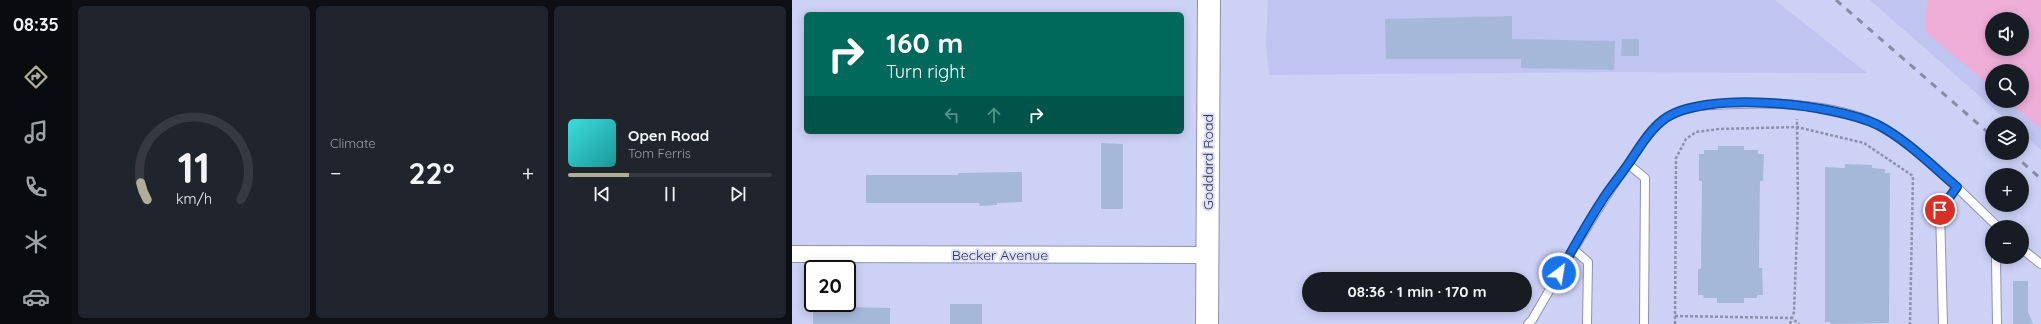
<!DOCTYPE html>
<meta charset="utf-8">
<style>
:root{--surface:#171b24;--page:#20242c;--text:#f1f3f6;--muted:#9ea1a6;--line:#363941;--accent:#b0ad98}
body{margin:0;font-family:Quicksand,sans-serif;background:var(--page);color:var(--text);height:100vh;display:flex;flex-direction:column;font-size:15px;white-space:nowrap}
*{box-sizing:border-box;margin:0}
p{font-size:13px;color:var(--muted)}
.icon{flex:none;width:22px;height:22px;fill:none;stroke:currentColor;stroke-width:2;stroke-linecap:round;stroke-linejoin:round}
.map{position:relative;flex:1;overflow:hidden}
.panel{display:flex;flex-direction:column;gap:6px;padding:6px;background:#0d0f14;width:720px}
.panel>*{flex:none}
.hud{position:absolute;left:12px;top:12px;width:380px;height:122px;border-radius:6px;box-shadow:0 2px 10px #0003;background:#00695c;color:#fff;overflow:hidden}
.tools{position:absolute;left:1193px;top:12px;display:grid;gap:8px}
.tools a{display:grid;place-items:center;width:44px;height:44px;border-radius:50%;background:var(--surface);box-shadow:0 2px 10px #0003;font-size:20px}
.speed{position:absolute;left:12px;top:260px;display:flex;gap:8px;font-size:20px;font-weight:700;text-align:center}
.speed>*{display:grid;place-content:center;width:52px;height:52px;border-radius:50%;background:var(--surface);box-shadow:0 2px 10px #0003;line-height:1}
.speed .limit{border:2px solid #111;border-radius:6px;background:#fff;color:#111}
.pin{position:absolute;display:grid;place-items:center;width:34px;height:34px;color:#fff;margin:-17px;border:2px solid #fff;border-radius:50%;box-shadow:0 1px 4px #0007}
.me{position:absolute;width:44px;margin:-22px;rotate:31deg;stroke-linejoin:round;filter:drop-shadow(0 0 3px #0008)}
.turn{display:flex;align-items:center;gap:14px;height:84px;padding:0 16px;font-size:18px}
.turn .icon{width:52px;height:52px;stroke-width:2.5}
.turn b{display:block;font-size:28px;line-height:34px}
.lanes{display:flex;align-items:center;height:38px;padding:0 16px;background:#0003;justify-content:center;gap:20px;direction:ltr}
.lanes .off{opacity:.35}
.big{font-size:30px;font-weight:700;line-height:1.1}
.panel .widget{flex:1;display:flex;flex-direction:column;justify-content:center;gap:6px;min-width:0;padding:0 14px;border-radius:6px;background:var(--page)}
.panel .dial{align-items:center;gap:0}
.dial svg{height:104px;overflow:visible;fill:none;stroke:var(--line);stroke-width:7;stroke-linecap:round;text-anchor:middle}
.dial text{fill:var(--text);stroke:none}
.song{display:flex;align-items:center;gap:12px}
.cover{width:48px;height:48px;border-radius:6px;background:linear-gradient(135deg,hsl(180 70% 55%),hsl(180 70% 35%))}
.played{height:4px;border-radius:2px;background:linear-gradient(90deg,var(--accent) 30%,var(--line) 30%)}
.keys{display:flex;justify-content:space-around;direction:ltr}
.heat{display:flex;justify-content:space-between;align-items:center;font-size:22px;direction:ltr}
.panel .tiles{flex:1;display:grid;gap:6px;grid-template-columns:repeat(3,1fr)}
.trip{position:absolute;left:510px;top:272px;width:230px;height:40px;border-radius:20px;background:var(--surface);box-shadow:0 2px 10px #0003;font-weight:700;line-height:40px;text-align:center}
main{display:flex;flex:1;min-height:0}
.menu{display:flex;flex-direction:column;width:72px;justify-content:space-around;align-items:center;background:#090b0e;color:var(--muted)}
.menu .icon{width:28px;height:28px}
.menu .selected{color:var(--accent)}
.menu b{font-size:18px;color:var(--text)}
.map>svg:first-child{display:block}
.built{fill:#c0c4f0;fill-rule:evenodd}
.green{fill:#efaed8;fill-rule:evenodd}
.building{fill:#a5b8d9}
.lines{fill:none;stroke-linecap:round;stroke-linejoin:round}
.service-casing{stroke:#8e91b4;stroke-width:10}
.minor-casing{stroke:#8e91b4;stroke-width:18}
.secondary-casing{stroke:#8e91b4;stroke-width:24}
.path{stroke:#8d90ac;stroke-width:2.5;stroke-dasharray:3 2;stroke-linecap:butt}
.service{stroke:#fff;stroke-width:8}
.minor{stroke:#fff;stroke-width:16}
.secondary{stroke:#fff;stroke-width:22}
.rail{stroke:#888ba6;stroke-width:3;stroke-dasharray:7 7;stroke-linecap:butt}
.route-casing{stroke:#114b97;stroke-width:10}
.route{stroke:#1a73e8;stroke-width:7}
.labels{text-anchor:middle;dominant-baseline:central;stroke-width:4;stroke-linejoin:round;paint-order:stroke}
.street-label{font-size:14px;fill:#363746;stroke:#dbdefc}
</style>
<main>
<nav class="menu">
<b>08:35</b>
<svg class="icon selected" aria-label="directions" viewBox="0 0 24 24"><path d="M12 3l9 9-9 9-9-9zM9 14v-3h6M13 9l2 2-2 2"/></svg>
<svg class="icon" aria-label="music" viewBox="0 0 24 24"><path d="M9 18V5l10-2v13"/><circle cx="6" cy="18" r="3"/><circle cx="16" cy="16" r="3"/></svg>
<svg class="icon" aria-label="phone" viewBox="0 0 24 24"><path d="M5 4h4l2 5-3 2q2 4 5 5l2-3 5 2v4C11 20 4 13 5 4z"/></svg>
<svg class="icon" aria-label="climate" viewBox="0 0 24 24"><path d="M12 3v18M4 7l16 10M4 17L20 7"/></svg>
<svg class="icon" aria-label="car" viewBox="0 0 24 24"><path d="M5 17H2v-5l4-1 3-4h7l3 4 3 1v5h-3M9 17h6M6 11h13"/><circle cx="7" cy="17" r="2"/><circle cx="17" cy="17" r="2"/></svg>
</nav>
<section class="panel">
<div class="tiles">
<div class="widget dial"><svg viewBox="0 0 100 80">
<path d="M14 69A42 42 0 1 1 86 69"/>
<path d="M14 69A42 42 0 0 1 9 56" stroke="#b0ad98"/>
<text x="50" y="56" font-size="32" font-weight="700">11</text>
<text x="50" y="72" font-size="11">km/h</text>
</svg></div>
<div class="widget"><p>Climate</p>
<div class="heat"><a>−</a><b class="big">22°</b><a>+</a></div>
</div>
<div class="widget">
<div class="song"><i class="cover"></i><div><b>Open Road</b><p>Tom Ferris</p></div></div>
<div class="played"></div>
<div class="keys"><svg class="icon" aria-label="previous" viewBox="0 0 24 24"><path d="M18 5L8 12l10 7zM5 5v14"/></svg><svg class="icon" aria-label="pause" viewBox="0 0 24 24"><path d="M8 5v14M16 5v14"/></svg><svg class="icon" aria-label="next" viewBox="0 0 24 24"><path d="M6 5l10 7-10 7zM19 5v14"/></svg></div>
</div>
</div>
</section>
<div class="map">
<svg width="1249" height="324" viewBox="0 0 1249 324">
<rect width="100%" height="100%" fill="#cdd1f6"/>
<path class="built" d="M 476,0 L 983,0 L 1075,73 L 825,72 L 477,75 L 474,45 Z
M 1078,0 L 1249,0 L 1249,150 L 1230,133 L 1230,123 L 1218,123 ZM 1200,19 L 1230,19 L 1230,49 L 1200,49 ZM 1200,71 L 1230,71 L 1230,101 L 1200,101 Z"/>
<path class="green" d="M 1135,0 L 1249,0 L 1249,129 L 1216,101 L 1230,101 L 1230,71 L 1200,71 L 1200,88 L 1133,31 ZM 1200,19 L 1230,19 L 1230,49 L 1200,49 Z"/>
<path class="building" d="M 720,16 L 720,39 L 823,41 L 822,70 L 729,68 L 729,59 L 594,59 L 593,19 Z
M 830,39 L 847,39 L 847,56 L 829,56 Z
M 309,143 L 331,144 L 331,209 L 309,209 Z
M 926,146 L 952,146 L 952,150 L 966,150 L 966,154 L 972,154 L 971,181 L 968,181 L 967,268 L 970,268 L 971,295 L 965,295 L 965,298 L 952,298 L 952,303 L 925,303 L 925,298 L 912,298 L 911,295 L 906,295 L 906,269 L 909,269 L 910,181 L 907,181 L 907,154 L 912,154 L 912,150 L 926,150 Z
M 1053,164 L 1080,165 L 1080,168 L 1093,169 L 1093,173 L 1098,173 L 1097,323 L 1038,324 L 1038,322 L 1033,322 L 1033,167 L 1053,168 Z
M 230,172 L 230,202 L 205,203 L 205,205 L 188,206 L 187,203 L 74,203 L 74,175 L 166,175 L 166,173 Z
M 1221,281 L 1236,281 L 1236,312 L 1241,324 L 1221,324 Z
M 158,304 L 190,304 L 190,324 L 158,324 Z
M 21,306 L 98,308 L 98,324 L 21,324 Z"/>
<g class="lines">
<g class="service-casing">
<path id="service" d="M 836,164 L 853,178 L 852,324
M 781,249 L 796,262 L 795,324
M 1230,249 L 1249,264
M 736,324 L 740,320 C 771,267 801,214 836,164 C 847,149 856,131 871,120 C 891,104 921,105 945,104 C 988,102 1050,105 1088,126 C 1132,152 1169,192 1206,227
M 1151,324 L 1148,210 L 1165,187
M 1205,324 L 1204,259 L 1206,257"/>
</g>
<g class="minor-casing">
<path id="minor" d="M 0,254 L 415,255"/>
</g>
<g class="secondary-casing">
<path id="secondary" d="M 415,324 L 417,0"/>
</g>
<path class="path" d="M 883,316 L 1000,318 L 1007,324
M 883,324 L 884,158 L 894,139 L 904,132 L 927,129 L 1005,127 L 1072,143 L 1121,176 L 1118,324
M 998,324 L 1002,312 L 1006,204 L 1005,119"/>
<use href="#service" class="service"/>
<use href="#minor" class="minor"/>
<use href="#secondary" class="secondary"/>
<path class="rail" d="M 1044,0 L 1200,136
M 1220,153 L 1249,179"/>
</g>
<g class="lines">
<g class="route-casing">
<path id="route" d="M 767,273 C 781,249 794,225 809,202 C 817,189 828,176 837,163 C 847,148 857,131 871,120 C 911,89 1043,104 1086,125 C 1115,140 1140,166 1165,187 L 1148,210"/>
</g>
<use href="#route" class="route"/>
</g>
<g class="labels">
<g class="street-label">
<text transform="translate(416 162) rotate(-90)">Goddard Road</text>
<text x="208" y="255">Becker Avenue</text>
</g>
</g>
</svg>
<div class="tools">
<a><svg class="icon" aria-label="sound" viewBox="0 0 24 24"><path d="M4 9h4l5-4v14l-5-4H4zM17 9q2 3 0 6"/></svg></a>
<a><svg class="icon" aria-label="search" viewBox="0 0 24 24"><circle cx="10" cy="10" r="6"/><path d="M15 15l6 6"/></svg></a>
<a><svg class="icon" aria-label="layers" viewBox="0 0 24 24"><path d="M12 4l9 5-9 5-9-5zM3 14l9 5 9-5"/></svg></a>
<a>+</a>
<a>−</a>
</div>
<div class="speed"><div class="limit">20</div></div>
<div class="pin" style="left:1148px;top:210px;background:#d93025"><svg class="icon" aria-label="arrive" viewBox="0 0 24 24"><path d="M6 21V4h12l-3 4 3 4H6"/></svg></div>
<svg class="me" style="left:767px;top:273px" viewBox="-20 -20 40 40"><circle r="17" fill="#1a73e8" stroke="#fff" stroke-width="3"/><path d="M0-11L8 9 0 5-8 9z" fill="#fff"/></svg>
<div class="trip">08:36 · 1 min · 170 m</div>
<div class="hud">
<div class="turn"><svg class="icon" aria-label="right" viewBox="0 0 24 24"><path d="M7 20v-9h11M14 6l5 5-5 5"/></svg><div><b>160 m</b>Turn right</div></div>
<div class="lanes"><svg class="icon off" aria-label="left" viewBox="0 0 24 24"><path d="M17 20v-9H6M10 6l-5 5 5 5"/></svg><svg class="icon off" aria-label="ahead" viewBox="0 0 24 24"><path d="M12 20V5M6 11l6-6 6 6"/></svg><svg class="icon" aria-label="right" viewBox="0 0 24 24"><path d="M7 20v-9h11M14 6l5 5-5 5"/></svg></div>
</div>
</div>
</main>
